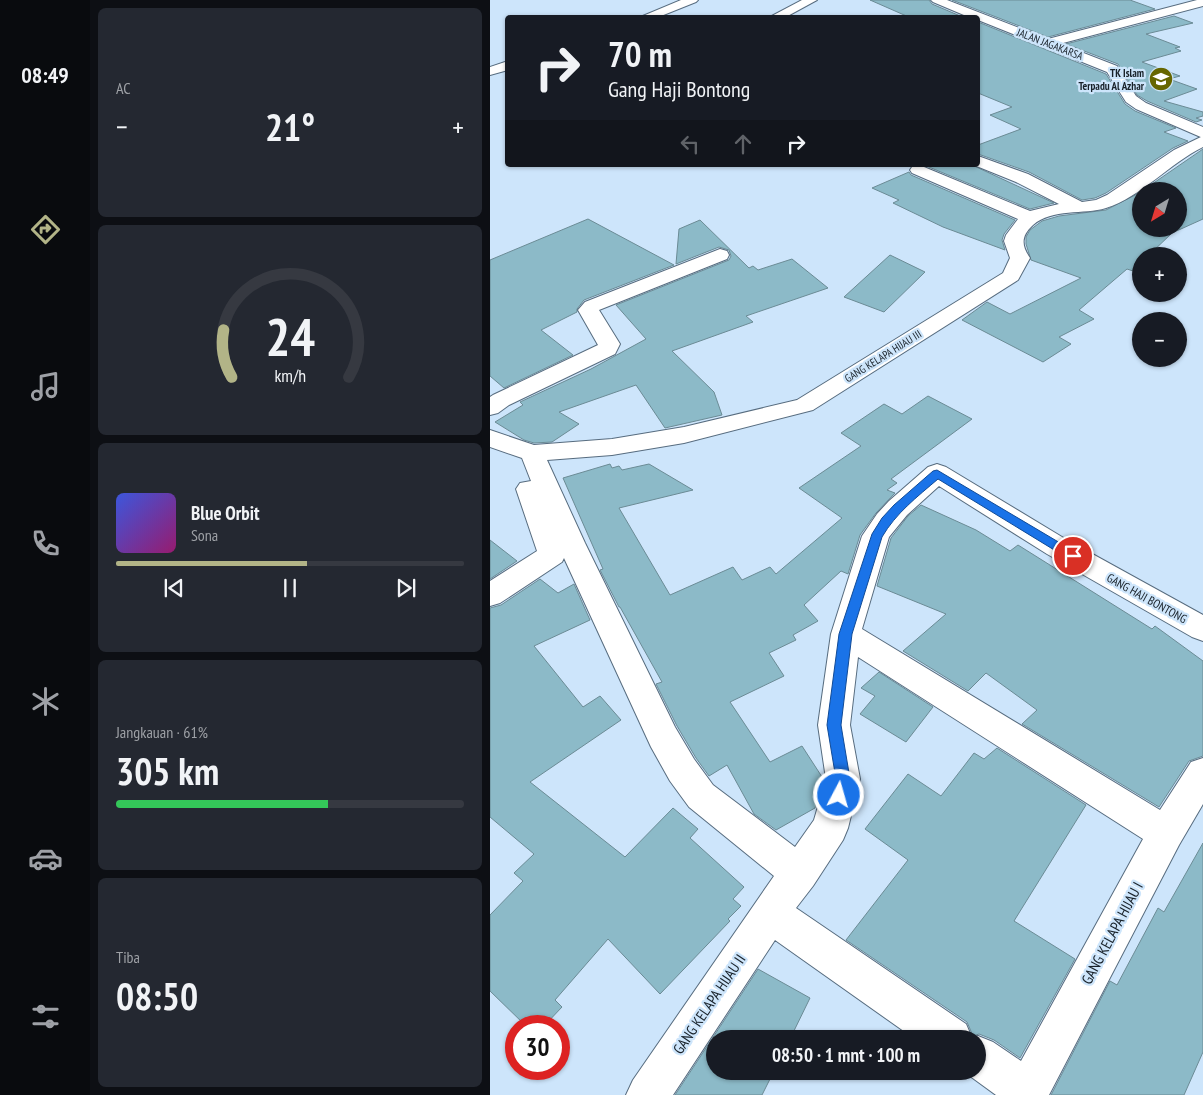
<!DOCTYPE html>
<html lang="id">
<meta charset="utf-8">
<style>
:root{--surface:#171b24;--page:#242831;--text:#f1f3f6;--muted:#9ea1a6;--line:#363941;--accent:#b2b487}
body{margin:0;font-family:"PT Sans Narrow",sans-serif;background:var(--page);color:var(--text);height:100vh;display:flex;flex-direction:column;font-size:19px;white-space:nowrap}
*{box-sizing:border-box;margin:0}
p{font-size:16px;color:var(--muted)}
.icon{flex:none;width:28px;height:28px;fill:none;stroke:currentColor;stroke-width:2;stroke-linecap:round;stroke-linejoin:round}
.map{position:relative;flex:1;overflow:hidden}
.sheet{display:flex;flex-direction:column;gap:8px;padding:8px;background:#0d0f14;width:400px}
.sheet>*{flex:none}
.hud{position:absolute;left:15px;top:15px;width:475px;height:152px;border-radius:5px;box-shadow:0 1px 4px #0004;background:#171b24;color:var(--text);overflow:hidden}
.needle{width:32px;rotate:218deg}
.tools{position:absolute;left:642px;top:182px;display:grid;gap:10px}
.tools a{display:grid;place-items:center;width:55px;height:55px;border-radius:50%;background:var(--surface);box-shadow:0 1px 4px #0004;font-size:25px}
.speed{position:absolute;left:15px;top:1015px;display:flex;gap:10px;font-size:25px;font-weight:700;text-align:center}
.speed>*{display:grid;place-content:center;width:65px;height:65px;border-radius:50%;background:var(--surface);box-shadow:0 1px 4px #0004;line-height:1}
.speed .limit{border:8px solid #d22;background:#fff;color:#111}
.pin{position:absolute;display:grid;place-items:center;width:42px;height:42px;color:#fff;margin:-21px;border:2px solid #fff;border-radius:50%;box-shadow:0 1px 5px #0007}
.me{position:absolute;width:55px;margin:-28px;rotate:6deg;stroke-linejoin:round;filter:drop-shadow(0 0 4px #0008)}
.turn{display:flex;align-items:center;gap:18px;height:105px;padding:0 20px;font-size:22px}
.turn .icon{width:65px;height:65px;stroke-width:2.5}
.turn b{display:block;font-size:35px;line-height:42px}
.lanes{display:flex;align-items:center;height:48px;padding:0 20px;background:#0003;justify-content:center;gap:25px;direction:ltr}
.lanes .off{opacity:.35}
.big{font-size:38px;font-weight:700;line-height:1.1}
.sheet .card{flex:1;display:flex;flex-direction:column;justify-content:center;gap:8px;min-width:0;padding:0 18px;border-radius:8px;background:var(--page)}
.sheet .dial{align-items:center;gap:0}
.dial svg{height:130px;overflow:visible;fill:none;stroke:var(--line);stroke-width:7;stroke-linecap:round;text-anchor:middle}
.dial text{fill:var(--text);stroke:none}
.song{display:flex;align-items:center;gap:15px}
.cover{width:60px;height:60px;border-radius:8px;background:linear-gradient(135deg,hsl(230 70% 55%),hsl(320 70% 35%))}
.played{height:5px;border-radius:2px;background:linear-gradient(90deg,var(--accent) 55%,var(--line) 55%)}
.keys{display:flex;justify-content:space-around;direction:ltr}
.heat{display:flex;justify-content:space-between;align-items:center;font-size:28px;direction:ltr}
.charge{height:8px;border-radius:4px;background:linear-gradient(90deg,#34c759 61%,var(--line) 0)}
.trip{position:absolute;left:216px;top:1030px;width:280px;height:50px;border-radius:25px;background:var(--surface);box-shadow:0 1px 4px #0004;font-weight:700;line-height:50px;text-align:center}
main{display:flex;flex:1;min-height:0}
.tabs{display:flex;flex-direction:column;width:90px;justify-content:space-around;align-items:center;background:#090b0e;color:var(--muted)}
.tabs .icon{width:35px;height:35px}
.tabs .selected{color:var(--accent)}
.tabs b{font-size:22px;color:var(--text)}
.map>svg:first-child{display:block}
.building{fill:#8cbac8;stroke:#6b8b95}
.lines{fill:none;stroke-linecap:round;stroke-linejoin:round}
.street-casing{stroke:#576c7f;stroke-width:2}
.secondary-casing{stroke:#576c7f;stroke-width:2}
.street{fill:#fff;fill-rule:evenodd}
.secondary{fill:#fff;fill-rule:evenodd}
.route{fill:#1a73e8;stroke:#114b97}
.labels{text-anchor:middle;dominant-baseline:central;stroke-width:4.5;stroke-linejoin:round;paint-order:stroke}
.far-street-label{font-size:11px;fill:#182129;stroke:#cde5fb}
.far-poi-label{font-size:11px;font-weight:bold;fill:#182129;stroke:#cde5fb;text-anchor:end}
.street-label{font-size:12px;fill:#182129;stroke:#cde5fb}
.near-street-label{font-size:15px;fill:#182129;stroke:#cde5fb}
</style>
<main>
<nav class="tabs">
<b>08:49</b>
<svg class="icon selected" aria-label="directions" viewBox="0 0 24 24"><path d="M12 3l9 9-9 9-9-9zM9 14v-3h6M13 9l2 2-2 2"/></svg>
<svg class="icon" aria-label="music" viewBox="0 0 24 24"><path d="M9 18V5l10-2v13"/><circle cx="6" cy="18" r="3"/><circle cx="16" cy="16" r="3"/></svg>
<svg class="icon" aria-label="phone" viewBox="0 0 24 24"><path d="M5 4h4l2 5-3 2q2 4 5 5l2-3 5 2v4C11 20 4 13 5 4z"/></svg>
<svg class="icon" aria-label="climate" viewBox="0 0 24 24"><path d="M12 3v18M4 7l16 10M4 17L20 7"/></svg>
<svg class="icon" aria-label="car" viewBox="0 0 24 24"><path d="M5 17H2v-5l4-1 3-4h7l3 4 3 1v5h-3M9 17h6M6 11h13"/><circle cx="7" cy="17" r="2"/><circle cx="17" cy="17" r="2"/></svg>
<svg class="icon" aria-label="filters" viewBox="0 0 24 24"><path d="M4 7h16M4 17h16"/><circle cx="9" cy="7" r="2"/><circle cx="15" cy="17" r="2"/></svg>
</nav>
<section class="sheet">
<div class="card"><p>AC</p>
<div class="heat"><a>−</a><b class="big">21°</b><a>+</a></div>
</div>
<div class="card dial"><svg viewBox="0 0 100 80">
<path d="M14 69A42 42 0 1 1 86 69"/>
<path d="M14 69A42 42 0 0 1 9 40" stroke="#b2b487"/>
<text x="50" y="56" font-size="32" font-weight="700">24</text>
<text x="50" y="72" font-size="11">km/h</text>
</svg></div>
<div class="card">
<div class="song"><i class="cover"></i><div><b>Blue Orbit</b><p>Sona</p></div></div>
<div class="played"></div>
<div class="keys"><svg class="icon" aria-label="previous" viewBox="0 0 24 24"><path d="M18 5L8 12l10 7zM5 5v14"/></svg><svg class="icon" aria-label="pause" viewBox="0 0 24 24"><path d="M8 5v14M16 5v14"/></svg><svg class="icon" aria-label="next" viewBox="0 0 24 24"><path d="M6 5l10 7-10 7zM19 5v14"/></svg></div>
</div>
<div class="card"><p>Jangkauan · 61%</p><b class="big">305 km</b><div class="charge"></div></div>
<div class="card"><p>Tiba</p><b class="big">08:50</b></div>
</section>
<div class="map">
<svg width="713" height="1095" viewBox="0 0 713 1095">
<rect width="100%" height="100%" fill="#cde5fb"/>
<path class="building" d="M 380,0 L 439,0 L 442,4 L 475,18 L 421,18 Z
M 462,0 L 640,0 L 665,9 L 558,37 Z
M 684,16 L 703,23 L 656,34 L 690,47 L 685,48 L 691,51 L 652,62 L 690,76 L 679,79 L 707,89 L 674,101 L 713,112 L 713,116 L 706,118 L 712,120 L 706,122 L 657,101 L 647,95 L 628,64 L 576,44 Z
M 488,22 L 616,74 L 635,104 L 645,111 L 686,128 L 674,132 L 698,141 L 683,148 L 616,193 L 605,198 L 592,200 L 539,172 L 488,154 L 488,145 L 531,129 L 500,115 L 522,107 L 488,93 Z
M 713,149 L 713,219 L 682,233 L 658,256 L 651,256 L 651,263 L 643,271 L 637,269 L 589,310 L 604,319 L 569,337 L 581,344 L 553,362 L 472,320 L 497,302 L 520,314 L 591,278 L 541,260 L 536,244 L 536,237 L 540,230 L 552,221 L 569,216 L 616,210 L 651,192 L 651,229 L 689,229 L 689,191 L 652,191 Z
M 434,165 L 482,165 L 564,203 L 540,209 Z
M 419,172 L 421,175 L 525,220 L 514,234 L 512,240 L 515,250 L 453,227 L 403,203 L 409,200 L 382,188 Z
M 98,219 L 184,265 L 94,300 L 87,309 L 87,312 L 51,330 L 83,355 L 14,388 L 0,376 L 0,260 Z
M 210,220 L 259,268 L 263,266 L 268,270 L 302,259 L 338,288 L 256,316 L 263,322 L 182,351 L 224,392 L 232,415 L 175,428 L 146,385 L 69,412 L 89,424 L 62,442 L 44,443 L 34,440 L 5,422 L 33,405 L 30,402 L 101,369 L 156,339 L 126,305 L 239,260 L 241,256 L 239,250 L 229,247 L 186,264 L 189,229 Z
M 400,255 L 435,272 L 394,312 L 354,297 Z
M 438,396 L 482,419 L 401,479 L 407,483 L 397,490 L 405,493 L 386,513 L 370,535 L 358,574 L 351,571 L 314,605 L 328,621 L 303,635 L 306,640 L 279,653 L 294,676 L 240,702 L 280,762 L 312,746 L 334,780 L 325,808 L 286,830 L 264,814 L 237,765 L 219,776 L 206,758 L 187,726 L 166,684 L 172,682 L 130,607 L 129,607 L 110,570 L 113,569 L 73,478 L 120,464 L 122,468 L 129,466 L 132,470 L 159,464 L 203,490 L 129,508 L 180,595 L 243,567 L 252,580 L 280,567 L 286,574 L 352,518 L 309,488 L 371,446 L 351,433 L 394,404 L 412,414 Z
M 431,505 L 486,530 L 520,551 L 528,545 L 662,629 L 665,626 L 713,661 L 713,756 L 699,761 L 669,807 L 532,724 L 547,710 L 496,673 L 478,691 L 413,651 L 456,614 L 387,586 L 401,538 L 418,516 Z
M 0,540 L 27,561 L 0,579 Z
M 50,579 L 68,593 L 84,584 L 100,620 L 44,646 L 93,707 L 110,696 L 131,720 L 40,782 L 135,857 L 183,808 L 208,829 L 200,838 L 254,887 L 243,899 L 251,906 L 238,919 L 240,921 L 170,994 L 118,939 L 65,1000 L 72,1007 L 54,1026 L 36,1026 L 0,991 L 0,915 L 33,881 L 24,873 L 44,854 L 0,817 L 0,608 L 11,605 Z
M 389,672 L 443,707 L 416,742 L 370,714 L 385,696 L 371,688 Z
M 507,748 L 596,805 L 524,921 L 585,959 L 530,1058 L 504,1040 L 489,1034 L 483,1036 L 477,1022 L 356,940 L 418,860 L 375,829 L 418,774 L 451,796 L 484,753 L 494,759 Z
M 713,843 L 713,1052 L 694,1095 L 561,1095 L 620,981 L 627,985 L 668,908 L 674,912 Z
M 268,969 L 320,998 L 300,1039 L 225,1039 L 225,1071 L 284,1071 L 272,1095 L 185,1095 Z"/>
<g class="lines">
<g class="street-casing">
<path id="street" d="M 191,0 L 208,0 L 206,2 L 166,18 L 148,18 Z
M 312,0 L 327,0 L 294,18 L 278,18 Z
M 707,0 L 713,0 L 713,6 L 558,47 L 552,43 L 554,40 Z
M 18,61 L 18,70 L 0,75 L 0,67 Z
M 713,136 L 713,147 C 680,163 651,197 616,208 C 594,215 562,208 543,225 C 531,236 531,245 540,258 L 528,280 L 323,410 L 194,443 L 122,455 L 57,460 L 95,543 L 185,727 L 204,759 L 223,785 L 305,847 L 324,820 L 336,779 L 328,725 L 341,634 L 372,536 L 387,514 L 399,501 L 438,467 L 447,464 L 456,467 L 577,540 L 713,615 L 713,641 L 702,637 L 557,554 L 449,486 L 417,515 L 399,537 L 372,629 L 670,810 L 701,762 L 713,758 L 713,804 L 689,845 L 559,1095 L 506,1095 L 473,1071 L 488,1071 L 488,1039 L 425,1039 L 285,940 L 183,1095 L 136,1095 L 143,1080 L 284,876 L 199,807 L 180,781 L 161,747 L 74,558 L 72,562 L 10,603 L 0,606 L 0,581 L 47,551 L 26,489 L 30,483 L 41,481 L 32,458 L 0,447 L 0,430 L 44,445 L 122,439 L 194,427 L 307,400 L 513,273 L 520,258 L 514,241 L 516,235 L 528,219 L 422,173 L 420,170 L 422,167 L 434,167 L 540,211 L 569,204 L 526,182 L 484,165 L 488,165 L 488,156 L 538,174 L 592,202 L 606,200 L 617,195 L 684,150 ZM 368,657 L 653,839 L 531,1061 L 503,1042 L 488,1036 L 482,1038 L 476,1024 L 306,908 L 323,886 L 353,840 L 358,828 L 370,779 L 360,725 Z
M 230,249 L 237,251 L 239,255 L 237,259 L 109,310 L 130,344 L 125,354 L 19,405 L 8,413 L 0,415 L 0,397 L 3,395 L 108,345 L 88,310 L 95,302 Z"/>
</g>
<g class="secondary-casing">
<path id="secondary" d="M 441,0 L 457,0 L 627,66 L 646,96 L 656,103 L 713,127 L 713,138 L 646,109 L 636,102 L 617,72 L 488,20 L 488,18 L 481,18 L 443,2 Z"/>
</g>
<use href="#street" class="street"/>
<use href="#secondary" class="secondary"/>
</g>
<path class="route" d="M 447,470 L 587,553 L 589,556 L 583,560 L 579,559 L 448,479 C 427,497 406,513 392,537 L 362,634 L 351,725 L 360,779 L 354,799 L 349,801 L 344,799 L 342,795 L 346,779 L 337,725 L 349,634 L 382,534 L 392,518 L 404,505 L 443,471 Z"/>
<defs>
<g id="school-disc" transform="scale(1.25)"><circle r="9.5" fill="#660" stroke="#cde5fb"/><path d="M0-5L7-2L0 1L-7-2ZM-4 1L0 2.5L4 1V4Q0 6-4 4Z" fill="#fff"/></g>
</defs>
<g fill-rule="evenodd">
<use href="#school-disc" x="671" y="79"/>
</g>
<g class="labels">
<g class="far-street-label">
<text transform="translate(560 44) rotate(21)">JALAN JAGAKARSA</text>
<text transform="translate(393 356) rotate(-32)">GANG KELAPA HIJAU III</text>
</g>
<g class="far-poi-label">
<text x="654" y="73">TK Islam<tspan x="654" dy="13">Terpadu Al Azhar</tspan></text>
</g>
<g class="street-label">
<text transform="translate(657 598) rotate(29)">GANG HAJI BONTONG</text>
</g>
<g class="near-street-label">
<text transform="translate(622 933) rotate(-62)">GANG KELAPA HIJAU I</text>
<text transform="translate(219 1004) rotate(-56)">GANG KELAPA HIJAU II</text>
</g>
</g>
</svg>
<div class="tools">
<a><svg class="needle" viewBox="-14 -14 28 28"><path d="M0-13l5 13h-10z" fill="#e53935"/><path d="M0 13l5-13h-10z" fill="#9ea1a6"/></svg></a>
<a>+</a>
<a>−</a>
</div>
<div class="speed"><div class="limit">30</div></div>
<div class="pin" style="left:583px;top:556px;background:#d93025"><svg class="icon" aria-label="arrive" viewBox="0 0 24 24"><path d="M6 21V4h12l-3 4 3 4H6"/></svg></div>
<svg class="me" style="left:349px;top:795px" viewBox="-20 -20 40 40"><circle r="17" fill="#1a73e8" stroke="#fff" stroke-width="3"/><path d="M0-11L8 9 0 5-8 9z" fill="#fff"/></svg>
<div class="trip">08:50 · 1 mnt · 100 m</div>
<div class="hud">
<div class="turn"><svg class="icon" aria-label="right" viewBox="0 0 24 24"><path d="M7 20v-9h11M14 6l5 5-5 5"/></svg><div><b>70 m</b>Gang Haji Bontong</div></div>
<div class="lanes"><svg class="icon off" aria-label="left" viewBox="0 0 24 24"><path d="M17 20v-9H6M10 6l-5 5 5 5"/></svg><svg class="icon off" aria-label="ahead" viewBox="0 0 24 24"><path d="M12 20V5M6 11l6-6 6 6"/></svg><svg class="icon" aria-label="right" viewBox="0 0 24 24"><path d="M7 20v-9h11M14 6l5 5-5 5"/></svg></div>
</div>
</div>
</main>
